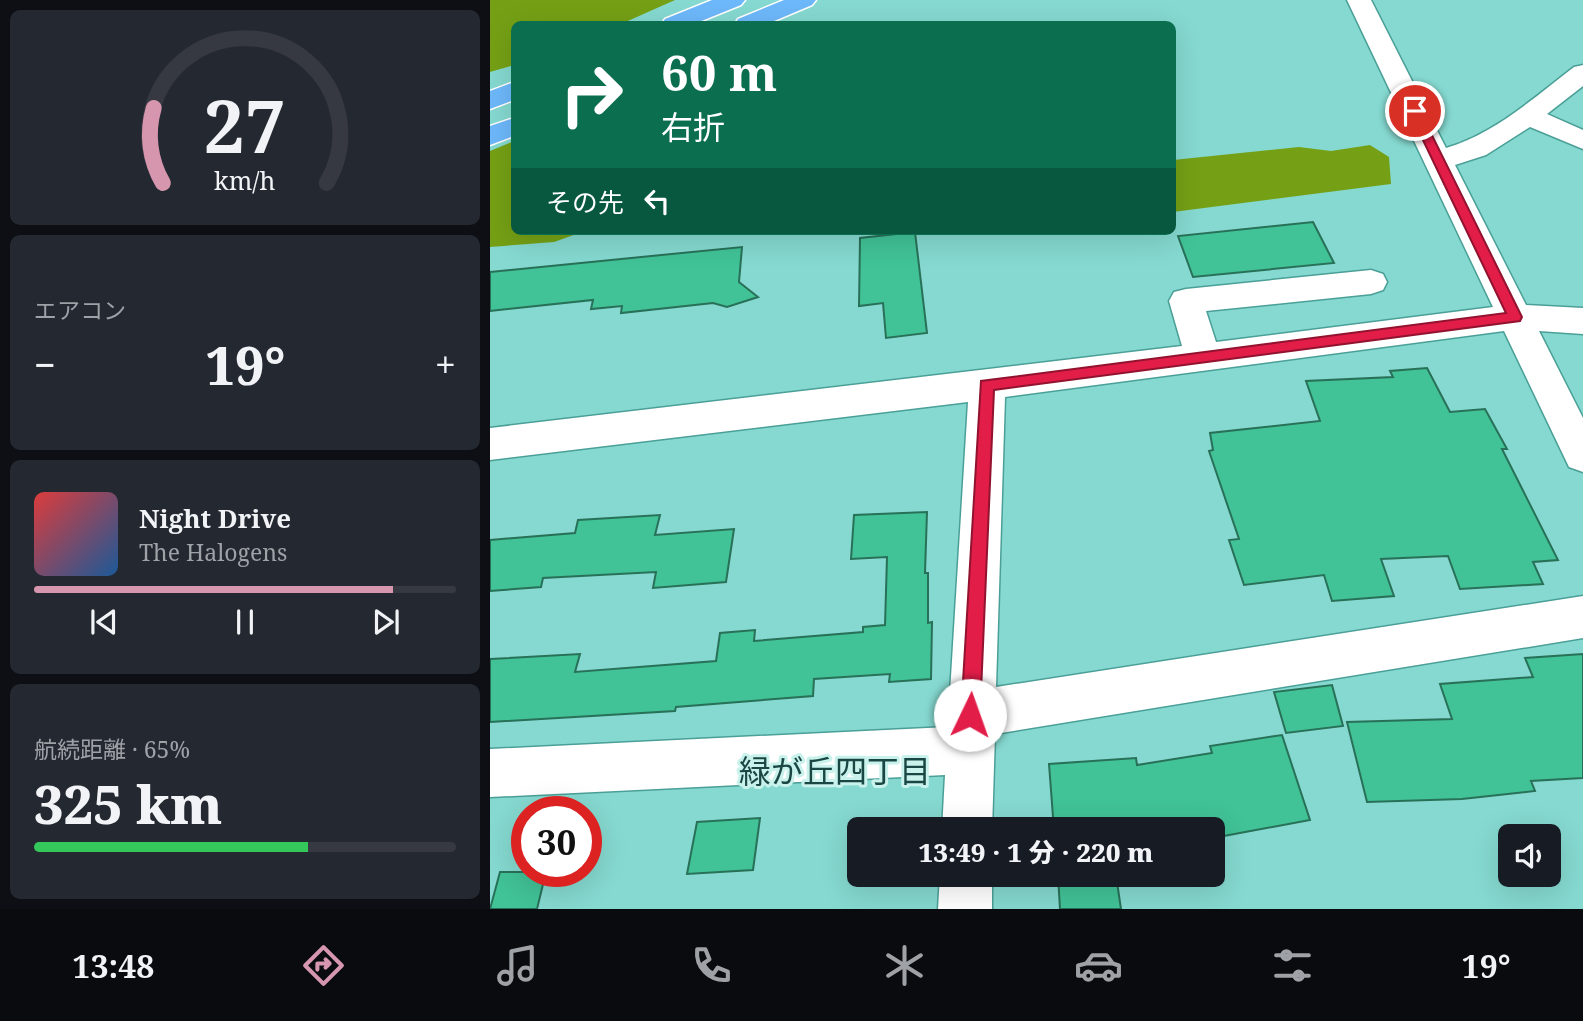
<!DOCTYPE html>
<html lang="ja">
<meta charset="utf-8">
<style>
:root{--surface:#171b24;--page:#242831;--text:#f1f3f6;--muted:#9ea1a6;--line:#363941;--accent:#d696ad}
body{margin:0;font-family:"Noto Serif","Noto Sans JP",serif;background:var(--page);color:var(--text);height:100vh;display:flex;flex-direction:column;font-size:26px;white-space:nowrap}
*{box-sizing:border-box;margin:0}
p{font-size:23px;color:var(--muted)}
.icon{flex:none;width:38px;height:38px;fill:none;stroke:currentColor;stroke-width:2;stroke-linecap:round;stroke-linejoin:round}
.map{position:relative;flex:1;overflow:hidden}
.drawer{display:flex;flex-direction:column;gap:10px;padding:10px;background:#0d0f14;width:490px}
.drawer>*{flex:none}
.top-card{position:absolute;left:21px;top:21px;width:665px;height:214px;border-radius:10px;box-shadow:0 7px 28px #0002;background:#0b6e4f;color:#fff;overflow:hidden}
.buttons{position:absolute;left:1008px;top:824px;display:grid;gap:14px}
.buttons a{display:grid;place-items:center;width:63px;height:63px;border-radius:10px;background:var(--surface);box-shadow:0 7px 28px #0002;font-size:35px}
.speed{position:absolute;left:21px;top:796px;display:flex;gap:14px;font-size:35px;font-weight:700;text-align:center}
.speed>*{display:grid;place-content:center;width:91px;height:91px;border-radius:50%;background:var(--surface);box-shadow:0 7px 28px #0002;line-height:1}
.speed .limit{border:10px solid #d22;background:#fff;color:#111}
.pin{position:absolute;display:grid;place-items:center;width:60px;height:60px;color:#fff;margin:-30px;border:4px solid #fff;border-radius:50%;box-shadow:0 2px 7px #0007}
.me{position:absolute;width:77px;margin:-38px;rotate:3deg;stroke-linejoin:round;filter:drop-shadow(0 0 5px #0008)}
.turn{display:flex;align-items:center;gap:24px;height:147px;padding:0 35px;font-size:32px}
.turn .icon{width:91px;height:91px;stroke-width:2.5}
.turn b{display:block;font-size:49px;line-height:60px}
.then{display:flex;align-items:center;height:66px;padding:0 35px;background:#0003;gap:14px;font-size:26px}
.big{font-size:52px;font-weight:800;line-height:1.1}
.drawer .tile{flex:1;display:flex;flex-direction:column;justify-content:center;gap:10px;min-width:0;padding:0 24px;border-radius:10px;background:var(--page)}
.drawer .dial{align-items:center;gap:0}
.dial svg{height:182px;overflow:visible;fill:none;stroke:var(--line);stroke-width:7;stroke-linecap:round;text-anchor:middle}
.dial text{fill:var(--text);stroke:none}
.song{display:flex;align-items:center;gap:21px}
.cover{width:84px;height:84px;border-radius:10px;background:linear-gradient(135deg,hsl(0 70% 55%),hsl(210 70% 35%))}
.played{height:7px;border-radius:4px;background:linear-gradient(90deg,var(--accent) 85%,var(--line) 85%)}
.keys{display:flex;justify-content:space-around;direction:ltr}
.heat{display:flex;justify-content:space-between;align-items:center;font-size:38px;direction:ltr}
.charge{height:10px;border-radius:5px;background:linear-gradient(90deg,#34c759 65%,var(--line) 0)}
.trip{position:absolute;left:357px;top:817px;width:378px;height:70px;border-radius:10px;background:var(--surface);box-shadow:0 7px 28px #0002;font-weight:800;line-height:70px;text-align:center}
.menu{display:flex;height:112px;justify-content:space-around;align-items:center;background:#090b0e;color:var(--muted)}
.menu .icon{width:49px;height:49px}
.menu .selected{color:var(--accent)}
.menu b{font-size:32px;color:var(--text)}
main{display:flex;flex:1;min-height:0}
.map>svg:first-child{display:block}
.forest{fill:#75a015}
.building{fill:#41c297;stroke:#287158;stroke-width:2}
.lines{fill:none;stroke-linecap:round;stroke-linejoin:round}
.minor-casing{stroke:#4a9f97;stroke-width:3}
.highway-casing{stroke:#fff;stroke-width:3}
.minor{fill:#fff;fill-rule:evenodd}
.highway{fill:#6db8fa;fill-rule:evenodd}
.route{fill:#e11d48;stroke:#92132f;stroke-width:2}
.labels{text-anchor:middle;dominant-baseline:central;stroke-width:6;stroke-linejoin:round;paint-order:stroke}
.near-neighbourhood-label{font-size:32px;fill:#1a4743;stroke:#caf2ec}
</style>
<main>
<section class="drawer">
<div class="tile dial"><svg viewBox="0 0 100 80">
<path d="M14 69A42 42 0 1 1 86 69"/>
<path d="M14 69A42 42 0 0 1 10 36" stroke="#d696ad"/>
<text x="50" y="56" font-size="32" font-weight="700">27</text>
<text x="50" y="72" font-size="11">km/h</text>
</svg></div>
<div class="tile"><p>エアコン</p>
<div class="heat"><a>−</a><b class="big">19°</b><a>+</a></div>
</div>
<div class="tile">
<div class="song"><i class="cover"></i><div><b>Night Drive</b><p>The Halogens</p></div></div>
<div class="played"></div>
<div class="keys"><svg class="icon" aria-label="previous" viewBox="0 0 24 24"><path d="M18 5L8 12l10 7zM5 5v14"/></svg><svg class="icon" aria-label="pause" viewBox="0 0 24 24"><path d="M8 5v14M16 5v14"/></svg><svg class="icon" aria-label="next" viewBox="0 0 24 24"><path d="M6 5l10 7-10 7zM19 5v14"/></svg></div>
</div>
<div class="tile"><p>航続距離 · 65%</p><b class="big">325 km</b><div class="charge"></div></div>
</section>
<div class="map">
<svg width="1093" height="909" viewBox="0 0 1093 909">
<rect width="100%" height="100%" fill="#85d9d0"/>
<path class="forest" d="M 0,0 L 185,0 L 131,24 L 24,24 L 24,65 L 0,72 Z
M 24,141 L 24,231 L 95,231 L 64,242 L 0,247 L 0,151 Z
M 880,145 L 899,157 L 901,184 L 683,212 L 683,160 L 809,147 L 841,151 Z"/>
<path class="building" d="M 823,222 L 844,263 L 703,277 L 688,236 Z
M 425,232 L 437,333 L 396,338 L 393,303 L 369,306 L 370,238 Z
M 252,247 L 249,282 L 268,297 L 237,307 L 223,303 L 131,313 L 132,306 L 101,309 L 103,300 L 0,311 L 0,272 Z
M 937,368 L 960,412 L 995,409 L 1017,449 L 1012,449 L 1068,560 L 1043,562 L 1053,584 L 970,589 L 958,556 L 891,559 L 904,596 L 842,601 L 834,575 L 754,585 L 739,540 L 749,539 L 719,451 L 723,450 L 720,433 L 830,421 L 816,381 L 903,377 L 900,371 Z
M 437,512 L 435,573 L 438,573 L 438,623 L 442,622 L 441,679 L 399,682 L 400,674 L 324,679 L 323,696 L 186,707 L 185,711 L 0,722 L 0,659 L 90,654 L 85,672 L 226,661 L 230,633 L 265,630 L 264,641 L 373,632 L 373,627 L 395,625 L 397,557 L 361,559 L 364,515 Z
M 170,515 L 165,535 L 244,529 L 236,582 L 163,588 L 166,572 L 53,578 L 51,587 L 0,591 L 0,540 L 85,533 L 88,520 Z
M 1093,654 L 1093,778 L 1041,781 L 1045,791 L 972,799 L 877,802 L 857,722 L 962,719 L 950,684 L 1043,677 L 1035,658 Z
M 842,685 L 853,726 L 796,733 L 784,692 Z
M 792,735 L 820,820 L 723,838 L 723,830 L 564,830 L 559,764 L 646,758 L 647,765 L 722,753 L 720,746 Z
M 270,818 L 263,870 L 197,874 L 207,822 Z
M 10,872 L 56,872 L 47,909 L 0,909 Z
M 568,875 L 626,875 L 631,909 L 570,909 Z"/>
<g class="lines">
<g class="minor-casing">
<path id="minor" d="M 857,0 L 881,0 L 956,148 C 1004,134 1045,97 1084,67 L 1093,65 L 1093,86 L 1057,114 L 1093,130 L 1093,149 L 1040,127 L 996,155 L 965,165 L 1036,305 L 1093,308 L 1093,334 L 1049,331 L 1093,418 L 1093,472 L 1079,467 L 1014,331 L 515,397 L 506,687 L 1093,596 L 1093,638 L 505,734 L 502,830 L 452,830 L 455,775 L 0,797 L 0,749 L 458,727 L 457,715 L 459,709 L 478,402 L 0,460 L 0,428 L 692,346 L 679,301 L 684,292 L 696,289 L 881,270 L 893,274 L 897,282 L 893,290 L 881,294 L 716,311 L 726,342 L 1003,307 Z
M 450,875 L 502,875 L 502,909 L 448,909 Z"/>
</g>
<g class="highway-casing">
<path id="highway" d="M 222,0 L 255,0 L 251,5 L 204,24 L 172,24 L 175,19 Z
M 294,0 L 326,0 L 322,5 L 277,24 L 245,24 L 248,19 Z
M 24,82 L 24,100 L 0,109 L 0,91 Z
M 24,118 L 24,136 L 0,145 L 0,126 Z"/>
</g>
<use href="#minor" class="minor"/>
<use href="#highway" class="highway"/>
</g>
<path class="route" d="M 921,109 L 930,111 L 1032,317 L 1030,321 L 504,390 L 490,715 L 487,722 L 480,724 L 474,722 L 471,715 L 491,381 L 1016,313 L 919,111 Z"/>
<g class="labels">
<g class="near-neighbourhood-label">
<text x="345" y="770">緑が丘四丁目</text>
</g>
</g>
</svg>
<div class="buttons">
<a><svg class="icon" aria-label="sound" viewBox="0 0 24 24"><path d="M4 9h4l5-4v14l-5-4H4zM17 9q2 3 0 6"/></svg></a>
</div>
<div class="speed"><div class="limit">30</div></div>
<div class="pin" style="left:925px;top:111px;background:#d93025"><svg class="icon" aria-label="arrive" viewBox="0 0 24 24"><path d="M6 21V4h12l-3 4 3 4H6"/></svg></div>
<svg class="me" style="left:480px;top:715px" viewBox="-20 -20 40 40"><circle r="19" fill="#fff"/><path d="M0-13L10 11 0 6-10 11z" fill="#e11d48"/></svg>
<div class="trip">13:49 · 1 分 · 220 m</div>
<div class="top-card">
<div class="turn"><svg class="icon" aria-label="right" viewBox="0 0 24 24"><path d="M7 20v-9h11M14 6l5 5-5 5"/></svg><div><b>60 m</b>右折</div></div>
<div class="then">その先<svg class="icon" aria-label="left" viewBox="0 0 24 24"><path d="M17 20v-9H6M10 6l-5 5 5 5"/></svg></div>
</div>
</div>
</main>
<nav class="menu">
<b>13:48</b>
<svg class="icon selected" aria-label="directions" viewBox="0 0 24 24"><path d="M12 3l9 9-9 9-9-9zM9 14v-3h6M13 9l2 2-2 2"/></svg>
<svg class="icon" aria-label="music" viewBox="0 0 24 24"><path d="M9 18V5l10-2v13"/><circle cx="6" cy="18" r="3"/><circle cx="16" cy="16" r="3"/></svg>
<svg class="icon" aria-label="phone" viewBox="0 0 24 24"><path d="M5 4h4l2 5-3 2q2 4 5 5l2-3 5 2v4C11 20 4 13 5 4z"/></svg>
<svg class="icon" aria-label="climate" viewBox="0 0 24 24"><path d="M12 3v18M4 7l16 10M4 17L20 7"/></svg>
<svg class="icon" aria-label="car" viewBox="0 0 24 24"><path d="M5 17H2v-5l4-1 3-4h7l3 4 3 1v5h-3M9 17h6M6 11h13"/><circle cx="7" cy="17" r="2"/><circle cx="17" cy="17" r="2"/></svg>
<svg class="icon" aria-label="filters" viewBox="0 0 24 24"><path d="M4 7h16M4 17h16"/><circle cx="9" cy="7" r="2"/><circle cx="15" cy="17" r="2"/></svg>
<b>19°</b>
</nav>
